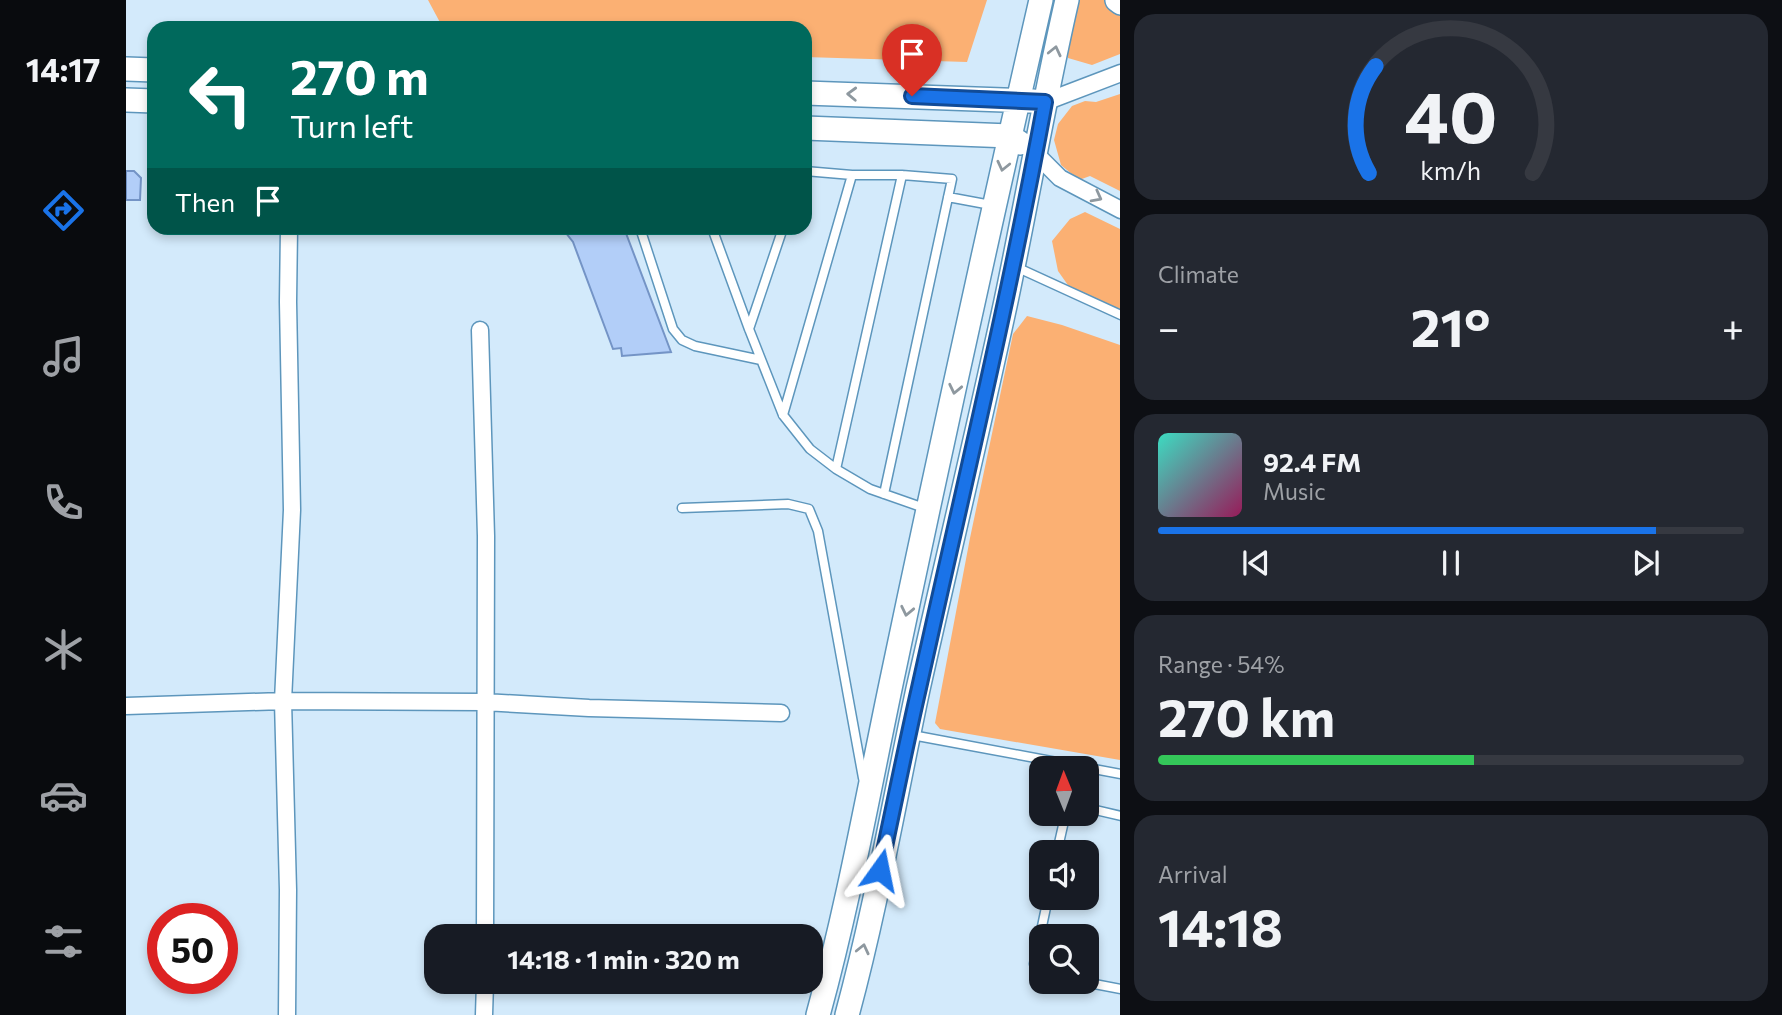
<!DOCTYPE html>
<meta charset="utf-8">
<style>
:root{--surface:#171b24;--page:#242831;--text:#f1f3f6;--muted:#9ea1a6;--line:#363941;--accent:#1a73e8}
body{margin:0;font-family:Commissioner,sans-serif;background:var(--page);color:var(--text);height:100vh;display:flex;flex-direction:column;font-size:26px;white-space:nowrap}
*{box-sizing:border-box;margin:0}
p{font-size:23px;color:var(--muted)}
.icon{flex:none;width:38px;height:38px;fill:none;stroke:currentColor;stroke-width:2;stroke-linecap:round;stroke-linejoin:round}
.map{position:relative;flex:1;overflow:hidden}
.panel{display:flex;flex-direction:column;gap:14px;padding:14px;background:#0d0f14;width:662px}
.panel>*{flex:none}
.guide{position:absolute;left:21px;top:21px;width:665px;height:214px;border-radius:21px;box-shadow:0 4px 10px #0003;background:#00695c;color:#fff;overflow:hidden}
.needle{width:46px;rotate:359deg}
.fabs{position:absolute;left:903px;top:756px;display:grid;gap:14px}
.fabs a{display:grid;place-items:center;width:70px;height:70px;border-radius:14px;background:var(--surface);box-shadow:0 4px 10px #0003;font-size:35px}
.speed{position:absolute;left:21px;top:903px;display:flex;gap:14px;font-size:35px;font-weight:700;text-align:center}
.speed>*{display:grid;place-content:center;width:91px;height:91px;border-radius:50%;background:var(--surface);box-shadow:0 4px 10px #0003;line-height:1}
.speed .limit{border:10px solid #d22;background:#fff;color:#111}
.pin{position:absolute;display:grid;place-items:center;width:60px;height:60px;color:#fff;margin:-72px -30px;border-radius:50% 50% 50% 0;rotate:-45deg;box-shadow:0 0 7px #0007}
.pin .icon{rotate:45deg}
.me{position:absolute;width:77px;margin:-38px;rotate:12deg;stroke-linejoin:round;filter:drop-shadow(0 0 5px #0008)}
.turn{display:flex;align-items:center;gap:24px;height:147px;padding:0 28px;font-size:32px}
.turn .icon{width:91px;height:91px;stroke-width:2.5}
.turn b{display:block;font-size:49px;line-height:60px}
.then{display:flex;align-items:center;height:66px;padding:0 28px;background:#0003;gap:14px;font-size:26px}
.big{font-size:52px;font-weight:700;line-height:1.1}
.panel .card{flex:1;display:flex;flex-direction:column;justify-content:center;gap:10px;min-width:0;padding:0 24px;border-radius:21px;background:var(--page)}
.panel .dial{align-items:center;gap:0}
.dial svg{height:182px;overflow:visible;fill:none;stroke:var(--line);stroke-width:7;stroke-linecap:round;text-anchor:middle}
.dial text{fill:var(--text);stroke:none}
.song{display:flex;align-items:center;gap:21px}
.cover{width:84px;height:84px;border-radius:10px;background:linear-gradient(135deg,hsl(170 70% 55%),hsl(330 70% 35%))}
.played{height:7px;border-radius:4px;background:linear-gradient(90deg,var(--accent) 85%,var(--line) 85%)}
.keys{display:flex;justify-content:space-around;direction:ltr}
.heat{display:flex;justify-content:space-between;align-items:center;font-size:38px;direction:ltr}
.charge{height:10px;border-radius:5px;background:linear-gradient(90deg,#34c759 54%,var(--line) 0)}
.trip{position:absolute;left:298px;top:924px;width:399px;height:70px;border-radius:21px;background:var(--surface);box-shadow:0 4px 10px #0003;font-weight:700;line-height:70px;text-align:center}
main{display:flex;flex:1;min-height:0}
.tab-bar{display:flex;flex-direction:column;width:126px;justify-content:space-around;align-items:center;background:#090b0e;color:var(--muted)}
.tab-bar .icon{width:49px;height:49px}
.tab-bar .active{color:var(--accent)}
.tab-bar b{font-size:32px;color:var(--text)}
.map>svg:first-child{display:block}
.green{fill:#fbb073}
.building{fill:#b2cef8;stroke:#7494c6;stroke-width:2}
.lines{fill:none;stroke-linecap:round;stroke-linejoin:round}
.lane-casing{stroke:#5d96bc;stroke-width:11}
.street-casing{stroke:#5d96bc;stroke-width:19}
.secondary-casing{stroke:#5d96bc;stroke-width:26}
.lane{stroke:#fff;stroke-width:8}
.street{stroke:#fff;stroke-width:16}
.secondary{stroke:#fff;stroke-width:23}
.oneway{stroke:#8e989f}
.route-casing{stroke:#114b97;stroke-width:18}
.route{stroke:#1a73e8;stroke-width:12}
</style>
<main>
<nav class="tab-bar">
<b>14:17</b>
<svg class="icon active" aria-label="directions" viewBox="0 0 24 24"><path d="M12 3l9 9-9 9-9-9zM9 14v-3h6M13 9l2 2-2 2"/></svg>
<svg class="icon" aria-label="music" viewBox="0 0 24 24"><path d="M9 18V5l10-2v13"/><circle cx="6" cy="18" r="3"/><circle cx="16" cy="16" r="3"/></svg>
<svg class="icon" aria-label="phone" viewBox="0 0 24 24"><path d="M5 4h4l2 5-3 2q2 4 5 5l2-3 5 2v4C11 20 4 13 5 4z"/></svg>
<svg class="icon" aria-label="climate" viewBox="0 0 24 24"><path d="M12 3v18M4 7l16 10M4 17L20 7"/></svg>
<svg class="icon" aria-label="car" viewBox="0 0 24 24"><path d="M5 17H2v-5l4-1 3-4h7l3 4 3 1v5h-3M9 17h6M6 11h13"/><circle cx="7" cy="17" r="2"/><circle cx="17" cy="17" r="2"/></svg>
<svg class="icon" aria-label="filters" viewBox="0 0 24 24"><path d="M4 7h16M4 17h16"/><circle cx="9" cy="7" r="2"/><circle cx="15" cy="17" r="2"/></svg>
</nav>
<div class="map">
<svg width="995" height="1015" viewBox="0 0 995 1015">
<rect width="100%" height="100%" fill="#d3eafb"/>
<path class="green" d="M 302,0 L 861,0 L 841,62 L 679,57 L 679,28 L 317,28 Z
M 948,0 L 983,0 L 994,11 L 994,54 L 966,65 L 942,58 L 942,25 Z
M 994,94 L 994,191 L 964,176 L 953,180 L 935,165 L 928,140 L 932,124 L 946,106 L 959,101 L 970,102 Z
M 959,212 L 994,229 L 994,310 L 944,288 L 932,271 L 926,241 L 944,219 Z
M 901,316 L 936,325 L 994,345 L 994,760 L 814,729 L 809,723 L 844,538 L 887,334 Z"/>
<path class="building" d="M 0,171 L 8,171 L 15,178 L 14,200 L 0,200 Z
M 436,228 L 498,228 L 545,352 L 496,356 L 495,348 L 487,349 L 447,242 Z"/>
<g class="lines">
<g class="lane-casing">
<path id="lane" d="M 679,171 L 726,175 L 776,175 L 826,179 L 758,494
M 776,175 L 710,469 L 744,489 L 801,509
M 822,197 L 865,205
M 514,228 L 547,329 L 556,340 L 569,346 L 635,360
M 586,228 L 623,329 L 657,415 L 684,449 L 710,469
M 890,267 L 995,315
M 623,329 L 657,228
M 657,415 L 726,175
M 556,508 L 662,504 L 683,509 L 692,531 L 737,778
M 786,735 L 995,774
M 961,808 L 995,816
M 931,852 L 938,821 L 943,814
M 915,972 L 908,964 L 922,898
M 958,982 L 995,989"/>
</g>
<g class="street-casing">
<path id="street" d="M 919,102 L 995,73
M 910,154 L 934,178 L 995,210
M 354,330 L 360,536 L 359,936
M 0,706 L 157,701 L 358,702 L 463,708 L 655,713
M 161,1015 L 162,890 L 157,701 L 166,510 L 162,302 L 163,228
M 358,1015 L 359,982"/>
</g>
<g class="secondary-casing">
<path id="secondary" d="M 991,0 L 995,3
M 0,69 L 28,70
M 679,93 L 907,101
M 0,100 L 28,101
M 679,128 L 884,136 L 894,143
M 692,1015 C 722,906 742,794 765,684 C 813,455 863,227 915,0
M 721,1015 C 750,908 769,797 792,689 C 821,560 852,431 880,301 C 901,201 918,100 941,0"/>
</g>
<use href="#lane" class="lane"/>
<use href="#street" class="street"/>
<use href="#secondary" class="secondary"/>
</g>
<defs><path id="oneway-chevron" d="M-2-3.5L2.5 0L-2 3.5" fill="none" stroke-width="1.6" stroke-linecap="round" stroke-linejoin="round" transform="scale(1.75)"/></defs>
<g class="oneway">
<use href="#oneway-chevron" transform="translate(929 51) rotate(-77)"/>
<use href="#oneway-chevron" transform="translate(726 94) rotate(-178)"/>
<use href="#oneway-chevron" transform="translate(877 166) rotate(103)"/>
<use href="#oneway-chevron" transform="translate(971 197) rotate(28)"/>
<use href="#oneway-chevron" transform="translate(829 389) rotate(102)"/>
<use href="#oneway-chevron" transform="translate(781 611) rotate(102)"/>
<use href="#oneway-chevron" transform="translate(737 949) rotate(-77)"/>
</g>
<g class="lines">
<g class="route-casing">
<path id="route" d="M 754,870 C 767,810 779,749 793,688 C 836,493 883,299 919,102 L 786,96"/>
</g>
<use href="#route" class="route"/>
</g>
</svg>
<div class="fabs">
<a><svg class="needle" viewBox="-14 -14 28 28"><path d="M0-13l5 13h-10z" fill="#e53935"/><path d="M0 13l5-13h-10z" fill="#9ea1a6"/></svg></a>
<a><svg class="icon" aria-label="sound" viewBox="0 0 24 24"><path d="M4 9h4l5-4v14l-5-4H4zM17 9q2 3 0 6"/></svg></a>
<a><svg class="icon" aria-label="search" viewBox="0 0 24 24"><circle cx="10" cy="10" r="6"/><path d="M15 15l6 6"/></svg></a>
</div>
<div class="speed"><div class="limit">50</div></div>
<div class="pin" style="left:786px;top:96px;background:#d93025"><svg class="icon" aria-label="arrive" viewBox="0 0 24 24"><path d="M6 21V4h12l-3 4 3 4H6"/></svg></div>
<svg class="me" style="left:754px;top:870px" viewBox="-20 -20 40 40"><path d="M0-17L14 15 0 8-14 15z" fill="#1a73e8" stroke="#fff" stroke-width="4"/></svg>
<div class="trip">14:18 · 1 min · 320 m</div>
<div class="guide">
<div class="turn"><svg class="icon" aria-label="left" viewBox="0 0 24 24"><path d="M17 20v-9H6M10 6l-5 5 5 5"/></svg><div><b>270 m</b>Turn left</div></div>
<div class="then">Then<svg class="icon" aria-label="arrive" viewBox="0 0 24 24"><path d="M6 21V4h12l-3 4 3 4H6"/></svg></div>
</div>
</div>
<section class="panel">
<div class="card dial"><svg viewBox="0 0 100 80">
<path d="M14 69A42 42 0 1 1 86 69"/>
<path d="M14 69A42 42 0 0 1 17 22" stroke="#1a73e8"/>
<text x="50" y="56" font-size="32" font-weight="700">40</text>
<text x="50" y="72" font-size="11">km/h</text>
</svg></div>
<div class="card"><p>Climate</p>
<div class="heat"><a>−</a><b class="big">21°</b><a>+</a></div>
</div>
<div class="card">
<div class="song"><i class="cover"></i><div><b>92.4 FM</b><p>Music</p></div></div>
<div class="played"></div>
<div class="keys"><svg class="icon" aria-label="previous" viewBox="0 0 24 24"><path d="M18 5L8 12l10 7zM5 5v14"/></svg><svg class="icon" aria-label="pause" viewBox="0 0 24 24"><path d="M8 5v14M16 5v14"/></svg><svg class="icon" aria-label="next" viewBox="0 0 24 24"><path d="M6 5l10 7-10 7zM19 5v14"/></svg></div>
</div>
<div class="card"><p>Range · 54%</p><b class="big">270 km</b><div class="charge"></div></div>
<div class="card"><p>Arrival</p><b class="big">14:18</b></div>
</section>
</main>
